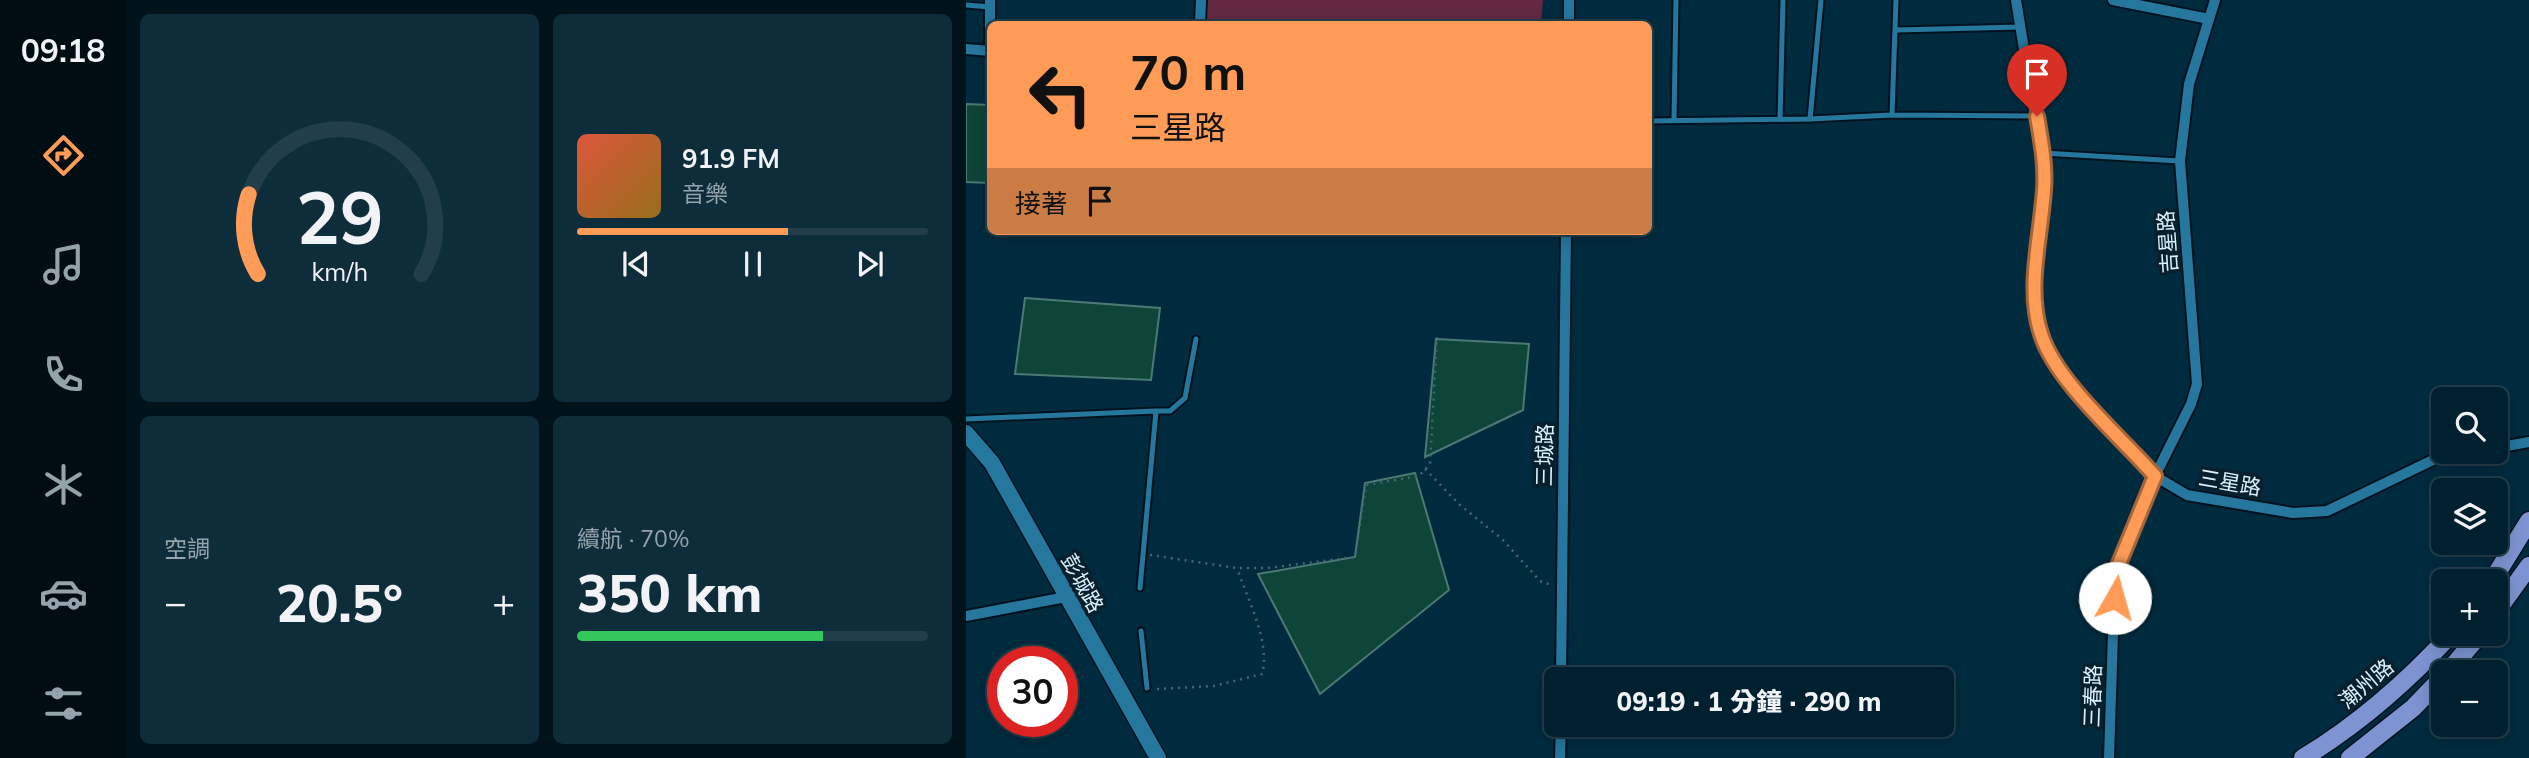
<!DOCTYPE html>
<html lang="zh-TW">
<meta charset="utf-8">
<style>
:root{--surface:#00202f;--page:#0e2d3b;--text:#f1f3f6;--muted:#95a3aa;--line:#223e4b;--accent:#fe9c57}
body{margin:0;font-family:Mulish,"Noto Sans TC",sans-serif;background:var(--page);color:var(--text);height:100vh;display:flex;flex-direction:column;font-size:26px;white-space:nowrap}
*{box-sizing:border-box;margin:0}
p{font-size:23px;color:var(--muted)}
.icon{flex:none;width:38px;height:38px;fill:none;stroke:currentColor;stroke-width:2;stroke-linecap:round;stroke-linejoin:round}
.map{position:relative;flex:1;overflow:hidden}
.side{display:flex;flex-direction:column;gap:14px;padding:14px;background:#00121a;width:840px}
.side>*{flex:none}
.guide{position:absolute;left:21px;top:21px;width:665px;height:214px;border-radius:10px;box-shadow:0 4px 18px #0003,0 0 0 2px var(--line);background:#fe9c57;color:#111;overflow:hidden}
.controls{position:absolute;left:1465px;top:387px;display:grid;gap:14px}
.controls a{display:grid;place-items:center;width:77px;height:77px;border-radius:10px;background:var(--surface);box-shadow:0 4px 18px #0003,0 0 0 2px var(--line);font-size:35px}
.speed{position:absolute;left:21px;top:646px;display:flex;gap:14px;font-size:35px;font-weight:700;text-align:center}
.speed>*{display:grid;place-content:center;width:91px;height:91px;border-radius:50%;background:var(--surface);box-shadow:0 4px 18px #0003,0 0 0 2px var(--line);line-height:1}
.speed .limit{border:10px solid #d22;background:#fff;color:#111}
.pin{position:absolute;display:grid;place-items:center;width:60px;height:60px;color:#fff;margin:-72px -30px;border-radius:50% 50% 50% 0;rotate:-45deg;box-shadow:0 0 7px #0007}
.pin .icon{rotate:45deg}
.me{position:absolute;width:77px;margin:-38px;rotate:7deg;stroke-linejoin:round;filter:drop-shadow(0 0 5px #0008)}
.turn{display:flex;align-items:center;gap:24px;height:147px;padding:0 28px;font-size:32px}
.turn .icon{width:91px;height:91px;stroke-width:2.5}
.turn b{display:block;font-size:49px;line-height:60px}
.then{display:flex;align-items:center;height:66px;padding:0 28px;background:#0003;gap:14px;font-size:26px}
.big{font-size:52px;font-weight:800;line-height:1.1}
.side .tile{flex:1;display:flex;flex-direction:column;justify-content:center;gap:10px;min-width:0;padding:0 24px;border-radius:10px;background:var(--page)}
.side .dial{align-items:center;gap:0}
.dial svg{height:182px;overflow:visible;fill:none;stroke:var(--line);stroke-width:7;stroke-linecap:round;text-anchor:middle}
.dial text{fill:var(--text);stroke:none}
.song{display:flex;align-items:center;gap:21px}
.cover{width:84px;height:84px;border-radius:10px;background:linear-gradient(135deg,hsl(10 70% 55%),hsl(40 70% 35%))}
.played{height:7px;border-radius:4px;background:linear-gradient(90deg,var(--accent) 60%,var(--line) 60%)}
.keys{display:flex;justify-content:space-around;direction:ltr}
.heat{display:flex;justify-content:space-between;align-items:center;font-size:38px;direction:ltr}
.charge{height:10px;border-radius:5px;background:linear-gradient(90deg,#34c759 70%,var(--line) 0)}
.side .tiles{flex:1;display:grid;gap:14px;grid-template-columns:repeat(2,1fr)}
.trip{position:absolute;left:578px;top:667px;width:410px;height:70px;border-radius:10px;background:var(--surface);box-shadow:0 4px 18px #0003,0 0 0 2px var(--line);font-weight:800;line-height:70px;text-align:center}
main{display:flex;flex:1;min-height:0}
.tab-bar{display:flex;flex-direction:column;width:126px;justify-content:space-around;align-items:center;background:#000d13;color:var(--muted)}
.tab-bar .icon{width:49px;height:49px}
.tab-bar .on{color:var(--accent)}
.tab-bar b{font-size:32px;color:var(--text)}
.map>svg:first-child{display:block}
.green{fill:#632943}
.water{fill:#0e4538;stroke:#4c7973;stroke-width:2}
.lines{fill:none;stroke-linecap:round;stroke-linejoin:round}
.lane-casing{stroke:#00121e;stroke-width:9}
.street-casing{stroke:#00121e;stroke-width:14}
.secondary-casing{stroke:#00121e;stroke-width:19}
.primary-casing{stroke:#00121e;stroke-width:21}
.path{stroke:#426678;stroke-width:2.5;stroke-dasharray:2 5;stroke-linecap:butt}
.lane{stroke:#26779e;stroke-width:5}
.street{stroke:#26779e;stroke-width:10}
.secondary{stroke:#26779e;stroke-width:16}
.primary{stroke:#7e94d2;stroke-width:18}
.route-casing{stroke:#a56539;stroke-width:18}
.route{stroke:#fe9c57;stroke-width:12}
.labels{text-anchor:middle;dominant-baseline:central;stroke-width:7;stroke-linejoin:round;paint-order:stroke}
.street-label{font-size:21px;fill:#dbf1fe;stroke:#08202d}
</style>
<main>
<nav class="tab-bar">
<b>09:18</b>
<svg class="icon on" aria-label="directions" viewBox="0 0 24 24"><path d="M12 3l9 9-9 9-9-9zM9 14v-3h6M13 9l2 2-2 2"/></svg>
<svg class="icon" aria-label="music" viewBox="0 0 24 24"><path d="M9 18V5l10-2v13"/><circle cx="6" cy="18" r="3"/><circle cx="16" cy="16" r="3"/></svg>
<svg class="icon" aria-label="phone" viewBox="0 0 24 24"><path d="M5 4h4l2 5-3 2q2 4 5 5l2-3 5 2v4C11 20 4 13 5 4z"/></svg>
<svg class="icon" aria-label="climate" viewBox="0 0 24 24"><path d="M12 3v18M4 7l16 10M4 17L20 7"/></svg>
<svg class="icon" aria-label="car" viewBox="0 0 24 24"><path d="M5 17H2v-5l4-1 3-4h7l3 4 3 1v5h-3M9 17h6M6 11h13"/><circle cx="7" cy="17" r="2"/><circle cx="17" cy="17" r="2"/></svg>
<svg class="icon" aria-label="filters" viewBox="0 0 24 24"><path d="M4 7h16M4 17h16"/><circle cx="9" cy="7" r="2"/><circle cx="15" cy="17" r="2"/></svg>
</nav>
<section class="side">
<div class="tiles">
<div class="tile dial"><svg viewBox="0 0 100 80">
<path d="M14 69A42 42 0 1 1 86 69"/>
<path d="M14 69A42 42 0 0 1 10 34" stroke="#fe9c57"/>
<text x="50" y="56" font-size="32" font-weight="700">29</text>
<text x="50" y="72" font-size="11">km/h</text>
</svg></div>
<div class="tile">
<div class="song"><i class="cover"></i><div><b>91.9 FM</b><p>音樂</p></div></div>
<div class="played"></div>
<div class="keys"><svg class="icon" aria-label="previous" viewBox="0 0 24 24"><path d="M18 5L8 12l10 7zM5 5v14"/></svg><svg class="icon" aria-label="pause" viewBox="0 0 24 24"><path d="M8 5v14M16 5v14"/></svg><svg class="icon" aria-label="next" viewBox="0 0 24 24"><path d="M6 5l10 7-10 7zM19 5v14"/></svg></div>
</div>
<div class="tile"><p>空調</p>
<div class="heat"><a>−</a><b class="big">20.5°</b><a>+</a></div>
</div>
<div class="tile"><p>續航 · 70%</p><b class="big">350 km</b><div class="charge"></div></div>
</div>
</section>
<div class="map">
<svg width="1563" height="758" viewBox="0 0 1563 758">
<rect width="100%" height="100%" fill="#002b3f"/>
<path class="green" d="M 238,0 L 577,0 L 575,24 L 236,24 Z"/>
<path class="water" d="M 0,104 L 24,105 L 24,183 L 0,182 Z
M 59,298 L 194,308 L 185,380 L 49,374 Z
M 470,339 L 563,344 L 557,410 L 459,457 Z
M 449,473 L 483,590 L 354,694 L 292,574 L 389,557 L 399,483 Z"/>
<g class="lines">
<g class="lane-casing">
<path id="lane" d="M 0,5 L 24,7
M 930,30 L 1055,27
M 926,115 L 930,0
M 814,119 L 817,0
M 844,119 L 855,0
M 708,120 L 710,0
M 682,121 L 844,119 L 926,115 L 1068,116
M 1077,153 L 1213,161
M 190,411 L 204,411 L 219,398 L 230,339
M 0,419 L 190,411 L 174,588
M 175,631 L 181,688"/>
</g>
<g class="street-casing">
<path id="street" d="M 1050,0 L 1078,173 L 1071,270 L 1070,317 L 1076,337 L 1092,367 L 1123,405 L 1189,476 L 1221,495 L 1327,513 L 1361,511 L 1469,459 L 1508,452
M 1147,0 L 1243,19
M 234,24 L 235,0
M 603,24 L 603,0
M 0,49 L 24,51
M 24,51 L 24,0
M 1530,448 L 1563,442
M 0,616 L 100,597
M 595,679 L 600,231
M 594,758 L 595,724
M 1143,758 L 1149,571 L 1189,476 L 1225,404 L 1231,384 L 1214,161 L 1223,84 L 1249,0"/>
</g>
<g class="secondary-casing">
<path id="secondary" d="M 0,433 L 26,463 L 192,758"/>
</g>
<g class="primary-casing">
<path id="primary" d="M 1526,581 L 1563,521
M 1530,612 L 1563,566
M 1482,672 L 1514,634
M 1337,758 C 1393,724 1441,682 1485,634
M 1384,758 L 1447,708 L 1477,677"/>
</g>
<path class="path" d="M 459,469 L 494,505 L 536,539 L 574,581 L 585,585
M 184,555 L 271,568 L 302,568 L 389,557 L 400,485 L 453,476 L 464,464 L 471,337
M 191,689 L 248,686 L 296,674 C 305,643 281,598 271,568"/>
<use href="#lane" class="lane"/>
<use href="#street" class="street"/>
<use href="#secondary" class="secondary"/>
<use href="#primary" class="primary"/>
</g>
<g class="lines">
<g class="route-casing">
<path id="route" d="M 1071,116 C 1075,140 1080,165 1078,190 C 1075,236 1060,289 1075,334 C 1090,382 1155,437 1189,476 L 1150,571 L 1149,598"/>
</g>
<use href="#route" class="route"/>
</g>
<g class="labels">
<g class="street-label">
<text transform="translate(1201 242) rotate(-94)">吉星路</text>
<text transform="translate(578 455) rotate(-89)">三城路</text>
<text transform="translate(1264 482) rotate(10)">三星路</text>
<text transform="translate(117 583) rotate(61)">彭城路</text>
<text transform="translate(1400 683) rotate(-40)">潮州路</text>
<text transform="translate(1126 696) rotate(-88)">三春路</text>
</g>
</g>
</svg>
<div class="controls">
<a><svg class="icon" aria-label="search" viewBox="0 0 24 24"><circle cx="10" cy="10" r="6"/><path d="M15 15l6 6"/></svg></a>
<a><svg class="icon" aria-label="layers" viewBox="0 0 24 24"><path d="M12 4l9 5-9 5-9-5zM3 14l9 5 9-5"/></svg></a>
<a>+</a>
<a>−</a>
</div>
<div class="speed"><div class="limit">30</div></div>
<div class="pin" style="left:1071px;top:116px;background:#d93025"><svg class="icon" aria-label="arrive" viewBox="0 0 24 24"><path d="M6 21V4h12l-3 4 3 4H6"/></svg></div>
<svg class="me" style="left:1149px;top:598px" viewBox="-20 -20 40 40"><circle r="19" fill="#fff"/><path d="M0-13L10 11 0 6-10 11z" fill="#fe9c57"/></svg>
<div class="trip">09:19 · 1 分鐘 · 290 m</div>
<div class="guide">
<div class="turn"><svg class="icon" aria-label="left" viewBox="0 0 24 24"><path d="M17 20v-9H6M10 6l-5 5 5 5"/></svg><div><b>70 m</b>三星路</div></div>
<div class="then">接著<svg class="icon" aria-label="arrive" viewBox="0 0 24 24"><path d="M6 21V4h12l-3 4 3 4H6"/></svg></div>
</div>
</div>
</main>
